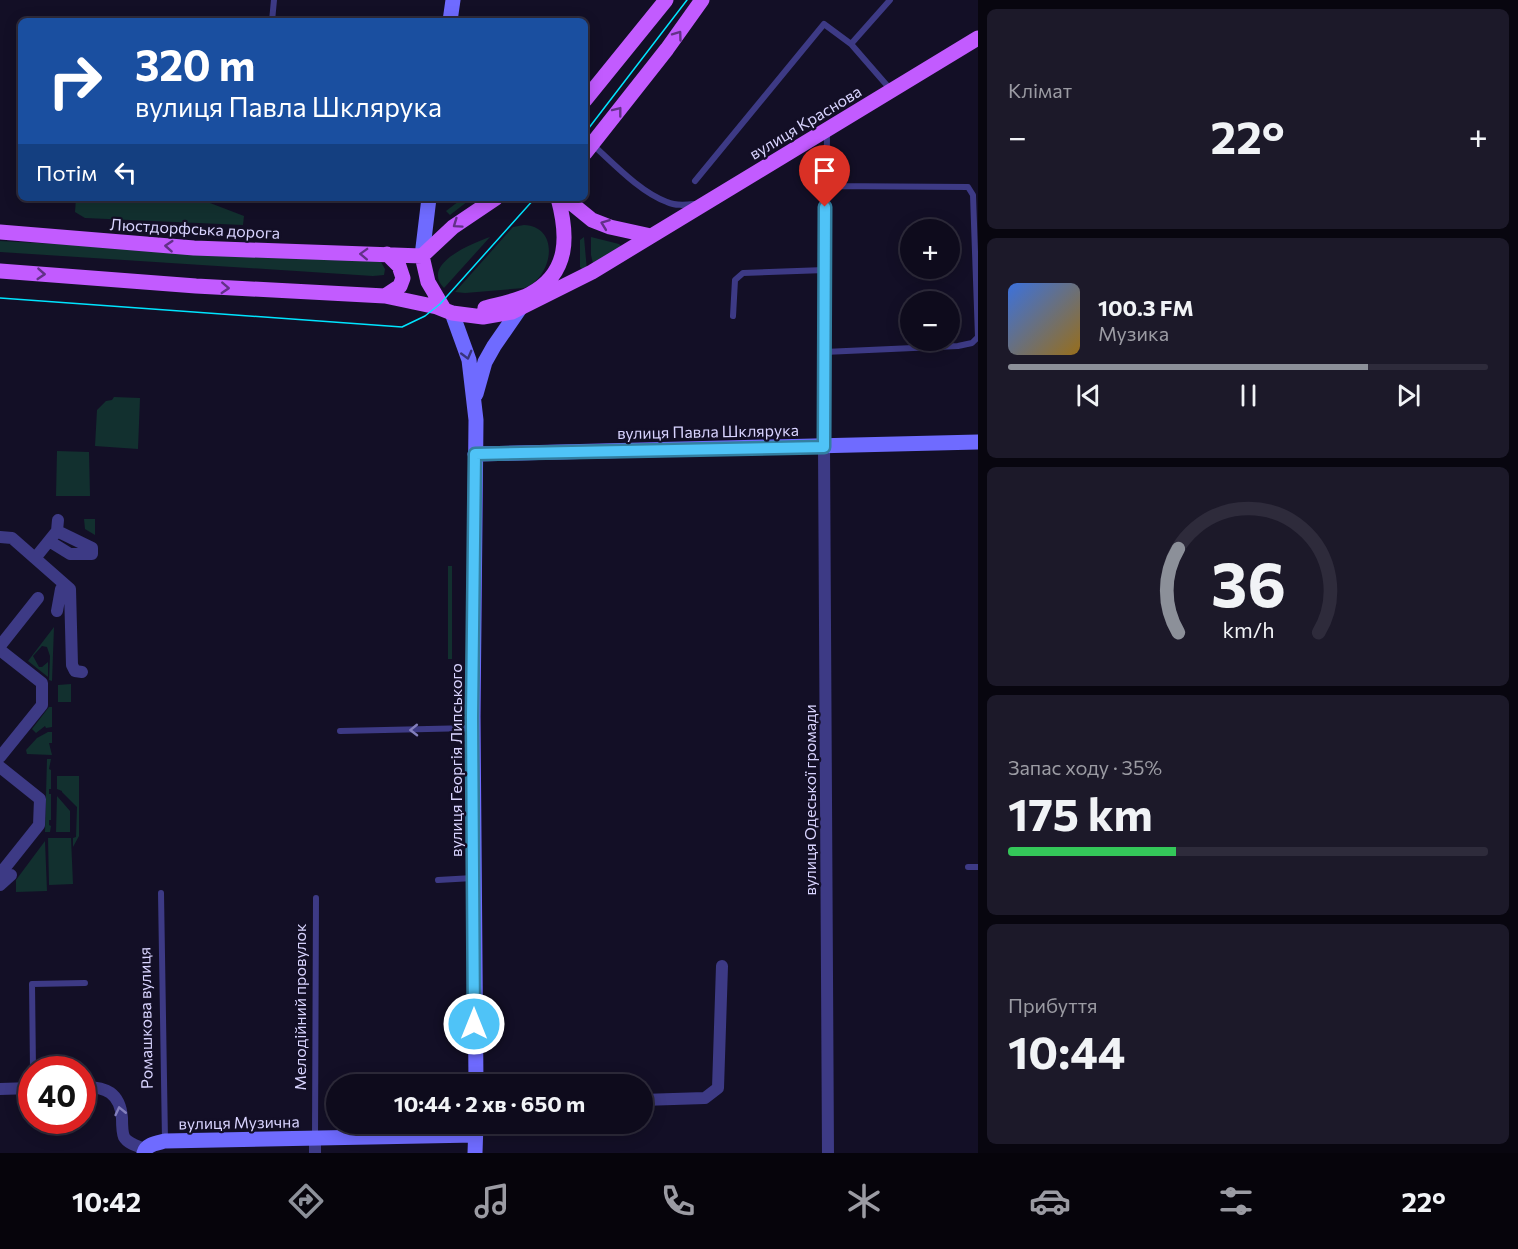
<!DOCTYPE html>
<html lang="uk">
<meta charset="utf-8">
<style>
:root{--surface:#0e0b1c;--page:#1c1929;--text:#f1f3f6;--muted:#9b9ba3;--line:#2e2b3b;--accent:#8c9099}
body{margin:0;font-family:Commissioner,sans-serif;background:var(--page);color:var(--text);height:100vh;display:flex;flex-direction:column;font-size:22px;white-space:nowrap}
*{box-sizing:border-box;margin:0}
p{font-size:20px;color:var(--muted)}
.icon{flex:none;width:33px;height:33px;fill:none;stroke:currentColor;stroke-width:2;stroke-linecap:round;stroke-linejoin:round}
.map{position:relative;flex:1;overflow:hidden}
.details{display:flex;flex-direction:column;gap:9px;padding:9px;background:#08060f;width:540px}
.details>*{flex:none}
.banner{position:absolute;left:18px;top:18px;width:570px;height:183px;border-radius:9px;box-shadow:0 3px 15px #0003,0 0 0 2px var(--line);background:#1a4fa0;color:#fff;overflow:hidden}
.tools{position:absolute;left:900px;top:219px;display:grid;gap:12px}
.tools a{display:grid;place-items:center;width:60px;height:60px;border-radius:50%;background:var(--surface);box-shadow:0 3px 15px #0003,0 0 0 2px var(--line);font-size:30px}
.speed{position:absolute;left:18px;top:1056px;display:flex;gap:12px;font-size:30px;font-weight:700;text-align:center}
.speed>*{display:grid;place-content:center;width:78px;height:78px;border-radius:50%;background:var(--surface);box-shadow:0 3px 15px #0003,0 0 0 2px var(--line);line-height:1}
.speed .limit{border:9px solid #d22;background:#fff;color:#111}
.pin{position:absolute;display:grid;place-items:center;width:51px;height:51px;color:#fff;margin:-62px -26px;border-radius:50% 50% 50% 0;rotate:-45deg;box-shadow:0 0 6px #0007}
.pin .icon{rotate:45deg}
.me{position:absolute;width:66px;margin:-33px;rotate:0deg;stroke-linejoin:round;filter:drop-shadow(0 0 4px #0008)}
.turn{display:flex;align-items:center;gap:21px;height:126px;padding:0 18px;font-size:27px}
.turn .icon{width:78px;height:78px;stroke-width:2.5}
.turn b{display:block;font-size:42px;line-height:51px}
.then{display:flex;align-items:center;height:57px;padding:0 18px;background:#0003;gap:12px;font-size:22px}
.big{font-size:45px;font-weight:700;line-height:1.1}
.details .tile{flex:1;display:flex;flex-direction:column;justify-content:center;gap:9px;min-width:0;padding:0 21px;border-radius:9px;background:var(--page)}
.details .dial{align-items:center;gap:0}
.dial svg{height:156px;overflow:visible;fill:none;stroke:var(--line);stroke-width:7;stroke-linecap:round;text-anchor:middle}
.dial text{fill:var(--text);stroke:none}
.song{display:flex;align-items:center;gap:18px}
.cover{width:72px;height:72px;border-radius:9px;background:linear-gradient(135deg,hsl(220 70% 55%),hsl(40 70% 35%))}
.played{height:6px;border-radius:3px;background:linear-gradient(90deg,var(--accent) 75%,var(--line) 75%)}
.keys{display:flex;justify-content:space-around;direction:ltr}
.heat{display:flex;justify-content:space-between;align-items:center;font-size:33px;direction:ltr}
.charge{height:9px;border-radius:4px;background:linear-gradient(90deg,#34c759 35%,var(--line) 0)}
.trip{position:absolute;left:326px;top:1074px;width:327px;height:60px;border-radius:30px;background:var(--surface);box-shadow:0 3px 15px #0003,0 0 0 2px var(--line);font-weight:700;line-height:60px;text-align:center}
.tab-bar{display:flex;height:96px;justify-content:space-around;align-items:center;background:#06040b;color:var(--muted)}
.tab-bar .icon{width:42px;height:42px}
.tab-bar .selected{color:var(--accent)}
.tab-bar b{font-size:27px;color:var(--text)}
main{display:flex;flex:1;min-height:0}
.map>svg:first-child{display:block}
.green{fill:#12302f}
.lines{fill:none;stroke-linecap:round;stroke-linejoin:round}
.lane{stroke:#3d3a85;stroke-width:6}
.street{stroke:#3d3a85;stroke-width:12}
.secondary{stroke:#6f6bff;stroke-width:15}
.primary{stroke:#c25bff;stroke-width:15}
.tram{stroke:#00e5ff;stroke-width:1.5}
.oneway{stroke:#623188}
.oneway2{stroke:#38347d}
.oneway3{stroke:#837fbc}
.route-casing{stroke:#337fa1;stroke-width:15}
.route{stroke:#4fc3f7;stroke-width:10}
.labels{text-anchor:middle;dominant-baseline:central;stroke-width:4.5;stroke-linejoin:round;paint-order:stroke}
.street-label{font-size:16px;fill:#d9d4ff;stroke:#130f26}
</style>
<main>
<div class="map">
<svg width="978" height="1153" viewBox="0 0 978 1153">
<rect width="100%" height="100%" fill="#130f26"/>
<path class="green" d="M 76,198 L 197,198 L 244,216 L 243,225 L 85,218 L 75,212 Z
M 463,198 L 472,198 L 450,215 L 446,211 Z
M 524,225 C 562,227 552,279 524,288 L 465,293 L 455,292 L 513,227 Z
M 490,237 L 444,288 C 420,264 473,243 490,237 Z
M 584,237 L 587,271 L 583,270 L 580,267 L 580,240 Z
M 591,237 L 619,244 L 621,246 L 594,268 L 591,255 Z
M 0,241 L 376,261 L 381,262 L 385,269 L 384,275 L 373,276 L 0,252 Z
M 114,397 L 140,398 L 138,449 L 95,446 L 97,410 L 106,401 L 112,400 Z
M 57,451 L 89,452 L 90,496 L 56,496 Z
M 84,519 L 95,519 L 95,535 L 85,529 Z
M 448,566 L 452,566 L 452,659 L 448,659 Z
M 54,627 L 52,681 L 49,680 L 50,656 L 47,647 L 42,646 L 33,656 L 39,667 L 42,667 L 48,662 L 48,677 L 28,661 Z
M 71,684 L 71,702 L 58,702 L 58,685 Z
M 49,707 L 52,707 L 52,727 L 46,728 L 45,726 L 36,733 L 32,729 Z
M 48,732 L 52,732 L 52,743 L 49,743 L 52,755 L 27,754 L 26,750 L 37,738 Z
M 47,759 L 51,759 L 49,769 L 51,770 L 51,789 L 49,789 L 49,794 L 51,794 L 51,820 L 49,820 L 49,825 L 51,826 L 50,832 L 45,832 Z
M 57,776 L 79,776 L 79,836 L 73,847 L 73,838 L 76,837 L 77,807 L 62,792 L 62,791 L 57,789 Z
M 57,796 L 70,811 L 70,832 L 56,832 Z
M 48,838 L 71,838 L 73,884 L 49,885 Z
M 45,841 L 47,891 L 16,892 L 16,880 Z"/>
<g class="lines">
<path class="lane" d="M 272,21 L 274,0
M 851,44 L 890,0
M 593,145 C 614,164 640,192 667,202 C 675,206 685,205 694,204
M 695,181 L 824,24 L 851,44 L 891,90
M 733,316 L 735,280 L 743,273 L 825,270
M 824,352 L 958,346 L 972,343 L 978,337 L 973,195 L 968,187 L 826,186
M 824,446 L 827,133
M 340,731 L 472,728
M 968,867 L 978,867
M 438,880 L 473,878
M 161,893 L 165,1141
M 33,1070 L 32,984 L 85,983
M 315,1138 L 316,898"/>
<path class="street" d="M 824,447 L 828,1153
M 0,537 L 12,538 L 70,589 L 72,665 L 75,671 L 82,672
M 49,541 L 70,554 L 92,554 L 92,548 L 57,531
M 36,557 L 57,531 L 58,520
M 57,611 L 61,589
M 0,646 L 38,598
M 0,650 L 42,683 L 42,705 L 0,757
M 0,767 L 40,799 L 39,825 L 0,874
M 0,885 L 11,875
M 82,1087 C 106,1086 120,1093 122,1118 C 122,1124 122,1132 124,1137 C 128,1144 138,1146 145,1149
M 0,1089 L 32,1088
M 642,1100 L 705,1098 L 718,1088 L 722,966
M 315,1138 L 315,1153"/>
<path class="secondary" d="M 450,21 L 453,0
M 422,256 L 429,198
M 452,313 L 469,360 L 476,420 L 473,717 L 476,1084
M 476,394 L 485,362 L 494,346 L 523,304
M 475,454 L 978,442
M 144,1153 C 146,1144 157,1143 165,1141 L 475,1135
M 475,1153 L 476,1124"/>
<path class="primary" d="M 585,100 L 666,0
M 585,153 L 667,49 L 702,0
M 565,198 L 592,220 L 610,227 L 651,236
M 0,232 L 194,248 L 422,256
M 422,256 L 453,227 L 496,198
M 422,256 L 428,282 L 444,309
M 0,271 L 196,286 L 385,296 L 437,307 L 452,313 L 483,317 L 512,312 L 592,272 L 978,38
M 385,296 L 400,286 L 403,278 L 399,266 L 387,254
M 485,308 C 500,304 517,301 530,294 C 570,273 568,235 558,198"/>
<path class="tram" d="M 585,133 L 687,0
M 0,298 L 402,327 L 425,316 L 440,304 L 535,198"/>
</g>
<defs><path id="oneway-chevron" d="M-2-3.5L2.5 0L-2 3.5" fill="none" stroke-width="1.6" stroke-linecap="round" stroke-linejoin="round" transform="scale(1.5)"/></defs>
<g class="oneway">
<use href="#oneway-chevron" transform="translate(678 35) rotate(-54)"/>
<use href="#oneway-chevron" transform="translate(618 111) rotate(-52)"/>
<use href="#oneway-chevron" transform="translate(457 224) rotate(145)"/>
<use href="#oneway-chevron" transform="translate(605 224) rotate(-159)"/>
<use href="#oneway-chevron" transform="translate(169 246) rotate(-176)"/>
<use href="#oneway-chevron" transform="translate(364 254) rotate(-178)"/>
<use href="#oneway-chevron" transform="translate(41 274) rotate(4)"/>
<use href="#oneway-chevron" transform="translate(225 288) rotate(3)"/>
</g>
<use class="oneway2" href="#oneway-chevron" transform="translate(467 355) rotate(75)"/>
<g class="oneway3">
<use href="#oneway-chevron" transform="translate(414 730) rotate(179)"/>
<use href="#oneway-chevron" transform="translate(120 1111) rotate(-103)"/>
</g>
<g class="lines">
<g class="route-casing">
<path id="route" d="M 474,1024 L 472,717 L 475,454 L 824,447 L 825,207"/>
</g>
<use href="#route" class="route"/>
</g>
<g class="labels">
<g class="street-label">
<text transform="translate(805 122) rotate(-31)">вулиця Краснова</text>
<text transform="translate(195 228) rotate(3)">Люстдорфська дорога</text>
<text transform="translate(708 431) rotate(-1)">вулиця Павла Шклярука</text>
<text transform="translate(455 760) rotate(-90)">вулиця Георгія Липського</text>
<text transform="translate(809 800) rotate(-90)">вулиця Одеської громади</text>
<text transform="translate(299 1007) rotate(-90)">Мелодійний провулок</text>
<text transform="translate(145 1018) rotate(-91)">Ромашкова вулиця</text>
<text transform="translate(239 1122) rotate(-1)">вулиця Музична</text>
</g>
</g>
</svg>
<div class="tools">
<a>+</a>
<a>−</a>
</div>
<div class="speed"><div class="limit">40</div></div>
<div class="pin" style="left:825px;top:207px;background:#d93025"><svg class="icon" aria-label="arrive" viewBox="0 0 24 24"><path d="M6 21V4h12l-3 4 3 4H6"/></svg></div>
<svg class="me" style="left:474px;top:1024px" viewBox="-20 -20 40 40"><circle r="17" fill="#4fc3f7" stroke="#fff" stroke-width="3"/><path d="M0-11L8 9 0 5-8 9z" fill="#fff"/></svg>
<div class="trip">10:44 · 2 хв · 650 m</div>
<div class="banner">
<div class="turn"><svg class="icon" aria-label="right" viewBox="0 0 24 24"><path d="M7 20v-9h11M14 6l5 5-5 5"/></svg><div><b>320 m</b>вулиця Павла Шклярука</div></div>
<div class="then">Потім<svg class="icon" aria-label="left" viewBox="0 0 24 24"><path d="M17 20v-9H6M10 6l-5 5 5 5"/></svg></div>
</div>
</div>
<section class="details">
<div class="tile"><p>Клімат</p>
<div class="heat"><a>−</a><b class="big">22°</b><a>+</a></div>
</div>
<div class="tile">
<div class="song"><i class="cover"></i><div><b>100.3 FM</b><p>Музика</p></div></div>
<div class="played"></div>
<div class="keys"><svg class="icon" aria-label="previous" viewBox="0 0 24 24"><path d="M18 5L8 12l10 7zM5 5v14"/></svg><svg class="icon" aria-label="pause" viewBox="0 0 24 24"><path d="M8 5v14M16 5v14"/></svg><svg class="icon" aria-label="next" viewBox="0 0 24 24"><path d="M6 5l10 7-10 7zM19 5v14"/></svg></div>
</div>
<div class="tile dial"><svg viewBox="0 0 100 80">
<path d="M14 69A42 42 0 1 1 86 69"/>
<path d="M14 69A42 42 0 0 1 14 26" stroke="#8c9099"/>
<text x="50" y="56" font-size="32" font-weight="700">36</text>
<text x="50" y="72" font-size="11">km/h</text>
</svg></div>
<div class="tile"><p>Запас ходу · 35%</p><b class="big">175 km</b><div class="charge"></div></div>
<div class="tile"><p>Прибуття</p><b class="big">10:44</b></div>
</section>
</main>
<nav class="tab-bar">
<b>10:42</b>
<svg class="icon selected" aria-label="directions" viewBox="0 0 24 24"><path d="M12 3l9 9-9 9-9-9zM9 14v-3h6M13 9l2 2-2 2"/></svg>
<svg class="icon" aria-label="music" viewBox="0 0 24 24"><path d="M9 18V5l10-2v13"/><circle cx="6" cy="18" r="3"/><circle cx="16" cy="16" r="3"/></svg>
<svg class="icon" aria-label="phone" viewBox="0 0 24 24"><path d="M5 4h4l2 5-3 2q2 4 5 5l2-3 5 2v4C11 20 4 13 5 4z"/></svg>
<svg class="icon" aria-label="climate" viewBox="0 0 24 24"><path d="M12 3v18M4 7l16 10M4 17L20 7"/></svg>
<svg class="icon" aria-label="car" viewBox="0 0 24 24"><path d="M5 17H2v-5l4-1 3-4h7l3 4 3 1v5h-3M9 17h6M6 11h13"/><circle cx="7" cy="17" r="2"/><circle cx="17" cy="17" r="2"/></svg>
<svg class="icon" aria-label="filters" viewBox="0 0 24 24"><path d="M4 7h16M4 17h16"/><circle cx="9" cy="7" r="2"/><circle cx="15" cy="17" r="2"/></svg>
<b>22°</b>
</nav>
